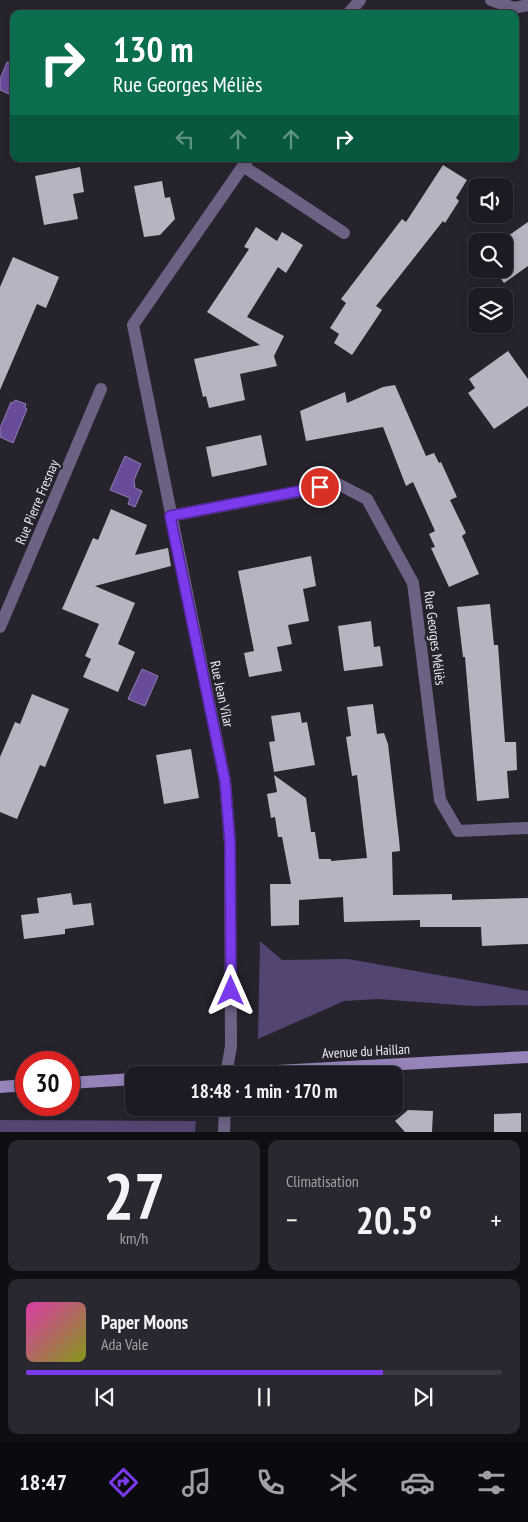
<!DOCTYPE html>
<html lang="fr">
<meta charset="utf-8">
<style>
:root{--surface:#1c1a22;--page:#29272f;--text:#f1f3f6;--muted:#a0a1a5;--line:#3a3840;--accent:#7c3aed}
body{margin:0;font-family:"PT Sans Narrow",sans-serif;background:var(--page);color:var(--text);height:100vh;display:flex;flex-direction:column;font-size:19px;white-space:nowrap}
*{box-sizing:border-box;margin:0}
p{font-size:16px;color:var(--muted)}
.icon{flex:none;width:28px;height:28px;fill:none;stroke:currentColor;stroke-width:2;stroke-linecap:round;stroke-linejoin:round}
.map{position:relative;height:1132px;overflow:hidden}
.side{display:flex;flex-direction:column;gap:8px;padding:8px;background:#0f0e13;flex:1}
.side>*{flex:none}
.banner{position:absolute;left:10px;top:10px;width:509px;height:152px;border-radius:10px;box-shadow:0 2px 8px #0003,0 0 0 1px var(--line);background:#0b6e4f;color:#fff;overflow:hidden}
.tools{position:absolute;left:468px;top:178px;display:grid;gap:10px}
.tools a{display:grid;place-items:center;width:45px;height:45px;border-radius:10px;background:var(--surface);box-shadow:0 2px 8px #0003,0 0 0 1px var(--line);font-size:25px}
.speed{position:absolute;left:15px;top:1051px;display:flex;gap:10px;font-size:25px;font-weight:700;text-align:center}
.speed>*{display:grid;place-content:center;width:65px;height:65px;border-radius:50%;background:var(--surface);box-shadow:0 2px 8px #0003,0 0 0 1px var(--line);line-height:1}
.speed .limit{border:8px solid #d22;background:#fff;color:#111}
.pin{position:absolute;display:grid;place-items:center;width:42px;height:42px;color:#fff;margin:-21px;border:2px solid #fff;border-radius:50%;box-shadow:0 1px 5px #0007}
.me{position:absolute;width:55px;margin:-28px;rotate:0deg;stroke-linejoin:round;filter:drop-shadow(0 0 4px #0008)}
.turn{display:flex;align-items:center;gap:18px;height:105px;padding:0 20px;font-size:22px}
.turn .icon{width:65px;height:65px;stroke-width:2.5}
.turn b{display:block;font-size:35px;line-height:42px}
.lanes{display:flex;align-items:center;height:48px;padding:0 20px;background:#0003;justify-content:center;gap:25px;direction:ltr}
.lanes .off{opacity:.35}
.big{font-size:38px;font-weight:700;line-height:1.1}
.side .widget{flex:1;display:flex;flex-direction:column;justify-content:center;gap:8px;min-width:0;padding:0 18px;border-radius:10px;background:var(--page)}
.side .dial{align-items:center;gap:0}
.dial b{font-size:65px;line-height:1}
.song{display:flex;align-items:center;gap:15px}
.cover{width:60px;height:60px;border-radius:8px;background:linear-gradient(135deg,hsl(320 70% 55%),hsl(70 70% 35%))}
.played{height:5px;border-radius:2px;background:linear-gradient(90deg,var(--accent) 75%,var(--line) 75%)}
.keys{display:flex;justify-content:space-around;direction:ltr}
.heat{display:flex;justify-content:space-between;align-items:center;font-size:28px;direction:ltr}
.side .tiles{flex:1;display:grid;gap:8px;grid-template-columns:1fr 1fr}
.widget:last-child{grid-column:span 2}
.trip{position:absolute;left:125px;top:1066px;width:278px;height:50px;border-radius:10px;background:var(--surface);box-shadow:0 2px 8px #0003,0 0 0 1px var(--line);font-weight:700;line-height:50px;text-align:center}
.tabs{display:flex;height:80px;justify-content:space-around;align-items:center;background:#0b0a0e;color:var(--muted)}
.tabs .icon{width:35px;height:35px}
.tabs .active{color:var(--accent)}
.tabs b{font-size:22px;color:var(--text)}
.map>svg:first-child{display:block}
.green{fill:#544472}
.water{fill:#694c99;stroke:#907bb3}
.building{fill:#b7b3c1}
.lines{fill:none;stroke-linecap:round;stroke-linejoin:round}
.lane{stroke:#6d6284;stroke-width:12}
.street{stroke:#6d6284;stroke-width:12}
.secondary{stroke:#9583ba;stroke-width:12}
.route-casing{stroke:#51269a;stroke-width:12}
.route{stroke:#7c3aed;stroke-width:9}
.labels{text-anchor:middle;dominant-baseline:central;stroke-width:5;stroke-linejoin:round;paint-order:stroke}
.street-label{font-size:14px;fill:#ebe9f0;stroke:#26232d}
</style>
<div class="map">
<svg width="528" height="1132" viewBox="0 0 528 1132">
<rect width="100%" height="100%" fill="#26232d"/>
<path class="green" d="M 260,941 L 282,960 L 348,959 L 528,991 L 528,1005 L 472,1006 L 378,999 L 344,1001 L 258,1039 Z
M 0,1120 L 196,1121 L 195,1132 L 0,1132 Z"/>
<path class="water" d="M 7,62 L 14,65 L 14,82 L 9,94 L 0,90 L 0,79 Z
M 15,400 L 26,404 L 25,408 L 27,409 L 13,443 L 0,437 L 0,428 L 11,402 L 13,403 Z
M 125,456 L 141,464 L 134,480 L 135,488 L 142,491 L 135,507 L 128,504 L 130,498 L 110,490 Z
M 142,669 L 158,676 L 145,706 L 128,699 Z"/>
<path class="building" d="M 443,165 L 467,180 L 456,198 L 459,201 L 445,223 L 443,221 L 376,306 L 382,310 L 352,355 L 334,343 L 339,334 L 330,328 L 346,303 L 341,299 L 402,219 L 406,222 Z
M 80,167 L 84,192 L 73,194 L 78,219 L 44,225 L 35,176 Z
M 162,181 L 165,198 L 170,197 L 175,219 L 160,235 L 144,237 L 134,186 Z
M 528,222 L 528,266 L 504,283 L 494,269 L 504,269 L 504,241 L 501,241 Z
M 256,227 L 277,241 L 282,232 L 303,245 L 286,273 L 278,267 L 247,317 L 284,336 L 274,356 L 277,366 L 240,374 L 245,400 L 209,408 L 206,396 L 203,397 L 194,359 L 260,345 L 207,312 L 249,249 L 244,247 Z
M 13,257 L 59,277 L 46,308 L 37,304 L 0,390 L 0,287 Z
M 508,351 L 528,379 L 528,406 L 494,429 L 468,393 L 475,388 L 469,379 Z
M 395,385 L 426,456 L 434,453 L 439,463 L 441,462 L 457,497 L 450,500 L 466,533 L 462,536 L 479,574 L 449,587 L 431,548 L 435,547 L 429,534 L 435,531 L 413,482 L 406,486 L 383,427 L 306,441 L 300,411 L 345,392 L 347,403 L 383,387 Z
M 261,435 L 267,465 L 212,477 L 206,447 Z
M 111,509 L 147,525 L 135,555 L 168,548 L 171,566 L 95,586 L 135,603 L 118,644 L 135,652 L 118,692 L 83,677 L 91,659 L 85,656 L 99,624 L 62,609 L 93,538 L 98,540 Z
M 311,556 L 316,586 L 303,589 L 309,621 L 288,625 L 292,644 L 277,647 L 282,671 L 249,677 L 244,653 L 254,651 L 238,571 Z
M 490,604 L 494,645 L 498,645 L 505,742 L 516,742 L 517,770 L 507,771 L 509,798 L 477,801 L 465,657 L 463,657 L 457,607 Z
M 371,621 L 374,647 L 380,646 L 383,666 L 344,671 L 338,626 Z
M 32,694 L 69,709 L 45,767 L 40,765 L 17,819 L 0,812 L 0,757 L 15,722 L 20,724 Z
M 373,704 L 377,734 L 384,733 L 388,744 L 399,839 L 400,851 L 392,852 L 393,895 L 452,894 L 452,900 L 528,898 L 528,944 L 482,946 L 481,927 L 420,927 L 420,920 L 344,922 L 343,897 L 299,900 L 299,925 L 271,926 L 270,884 L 291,884 L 282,837 L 278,837 L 275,817 L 271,818 L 267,794 L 277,792 L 274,775 L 306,798 L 311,832 L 315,832 L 319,859 L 331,859 L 331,861 L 367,858 L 357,775 L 352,776 L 346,737 L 351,736 L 347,707 Z
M 300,712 L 302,723 L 307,722 L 315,765 L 274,772 L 269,742 L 275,741 L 271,716 Z
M 191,749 L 199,798 L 164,804 L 156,755 Z
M 71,893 L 73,905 L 91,903 L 94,925 L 65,929 L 65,934 L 24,939 L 21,915 L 39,913 L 37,898 Z
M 408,1110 L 433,1111 L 432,1132 L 405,1132 L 395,1121 Z
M 521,1113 L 521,1132 L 494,1132 L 494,1114 Z"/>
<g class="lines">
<path class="lane" d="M 243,166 L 344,233"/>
<path class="street" d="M 491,0 L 514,8 L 528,5
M 348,14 L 360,0
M 170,516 L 338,484 L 367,499 L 413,583 L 440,800 L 458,831 L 528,828
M 0,627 L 101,389
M 226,1075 L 231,1046 L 230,843 L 225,781 L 133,325 L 248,159
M 224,1132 L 225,1108"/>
<path class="secondary" d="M 205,1075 L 528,1057
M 69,1083 L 134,1079
M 0,1087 L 26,1085"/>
</g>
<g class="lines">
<g class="route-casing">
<path id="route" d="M 231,991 L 230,843 L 225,781 L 170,516 L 320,487"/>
</g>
<use href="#route" class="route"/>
</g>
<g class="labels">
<g class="street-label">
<text transform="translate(37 502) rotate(-67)">Rue Pierre Fresnay</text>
<text transform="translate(435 638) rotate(83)">Rue Georges Méliès</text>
<text transform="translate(222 694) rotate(78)">Rue Jean Vilar</text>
<text transform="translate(366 1051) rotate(-3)">Avenue du Haillan</text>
</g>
</g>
</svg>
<div class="tools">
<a><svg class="icon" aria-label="sound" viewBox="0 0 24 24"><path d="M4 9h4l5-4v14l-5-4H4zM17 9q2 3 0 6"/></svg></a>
<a><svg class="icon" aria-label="search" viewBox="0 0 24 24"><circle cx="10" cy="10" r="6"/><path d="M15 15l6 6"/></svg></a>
<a><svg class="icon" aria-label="layers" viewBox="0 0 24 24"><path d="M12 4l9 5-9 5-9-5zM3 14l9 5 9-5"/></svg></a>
</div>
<div class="speed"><div class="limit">30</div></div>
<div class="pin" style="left:320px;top:487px;background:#d93025"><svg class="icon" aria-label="arrive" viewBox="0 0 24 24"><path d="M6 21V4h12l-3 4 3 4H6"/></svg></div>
<svg class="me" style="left:231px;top:991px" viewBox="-20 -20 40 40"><path d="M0-17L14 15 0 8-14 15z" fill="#7c3aed" stroke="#fff" stroke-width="4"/></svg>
<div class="trip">18:48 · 1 min · 170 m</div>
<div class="banner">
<div class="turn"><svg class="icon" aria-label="right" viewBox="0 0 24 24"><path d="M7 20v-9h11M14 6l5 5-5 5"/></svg><div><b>130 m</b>Rue Georges Méliès</div></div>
<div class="lanes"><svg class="icon off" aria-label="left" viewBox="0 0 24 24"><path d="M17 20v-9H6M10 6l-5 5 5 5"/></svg><svg class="icon off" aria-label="ahead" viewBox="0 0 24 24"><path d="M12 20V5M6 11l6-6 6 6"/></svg><svg class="icon off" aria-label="ahead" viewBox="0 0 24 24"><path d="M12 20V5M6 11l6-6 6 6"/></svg><svg class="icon" aria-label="right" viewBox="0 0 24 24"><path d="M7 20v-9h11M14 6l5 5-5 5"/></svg></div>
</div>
</div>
<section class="side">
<div class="tiles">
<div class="widget dial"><b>27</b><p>km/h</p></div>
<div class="widget"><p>Climatisation</p>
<div class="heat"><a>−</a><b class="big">20.5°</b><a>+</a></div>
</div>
<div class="widget">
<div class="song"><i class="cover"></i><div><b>Paper Moons</b><p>Ada Vale</p></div></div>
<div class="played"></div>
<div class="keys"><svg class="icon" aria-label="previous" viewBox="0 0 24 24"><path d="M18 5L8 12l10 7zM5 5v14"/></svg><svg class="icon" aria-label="pause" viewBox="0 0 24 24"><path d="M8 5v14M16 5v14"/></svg><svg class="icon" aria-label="next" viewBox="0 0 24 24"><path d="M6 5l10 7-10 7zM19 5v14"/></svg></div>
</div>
</div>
</section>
<nav class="tabs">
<b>18:47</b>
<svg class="icon active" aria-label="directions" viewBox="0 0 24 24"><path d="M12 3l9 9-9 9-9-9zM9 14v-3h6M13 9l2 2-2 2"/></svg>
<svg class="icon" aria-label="music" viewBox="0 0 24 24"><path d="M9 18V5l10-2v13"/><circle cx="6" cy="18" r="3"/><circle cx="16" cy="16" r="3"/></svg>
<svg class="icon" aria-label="phone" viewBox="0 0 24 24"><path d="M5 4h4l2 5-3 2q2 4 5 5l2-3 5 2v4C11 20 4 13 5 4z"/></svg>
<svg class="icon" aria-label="climate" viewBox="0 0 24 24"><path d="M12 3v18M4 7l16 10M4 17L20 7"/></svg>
<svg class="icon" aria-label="car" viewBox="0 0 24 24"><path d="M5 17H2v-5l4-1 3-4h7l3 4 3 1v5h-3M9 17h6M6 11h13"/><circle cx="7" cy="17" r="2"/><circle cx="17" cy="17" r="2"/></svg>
<svg class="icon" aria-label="filters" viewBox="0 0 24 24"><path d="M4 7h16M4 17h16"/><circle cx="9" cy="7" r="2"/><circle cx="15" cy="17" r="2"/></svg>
</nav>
